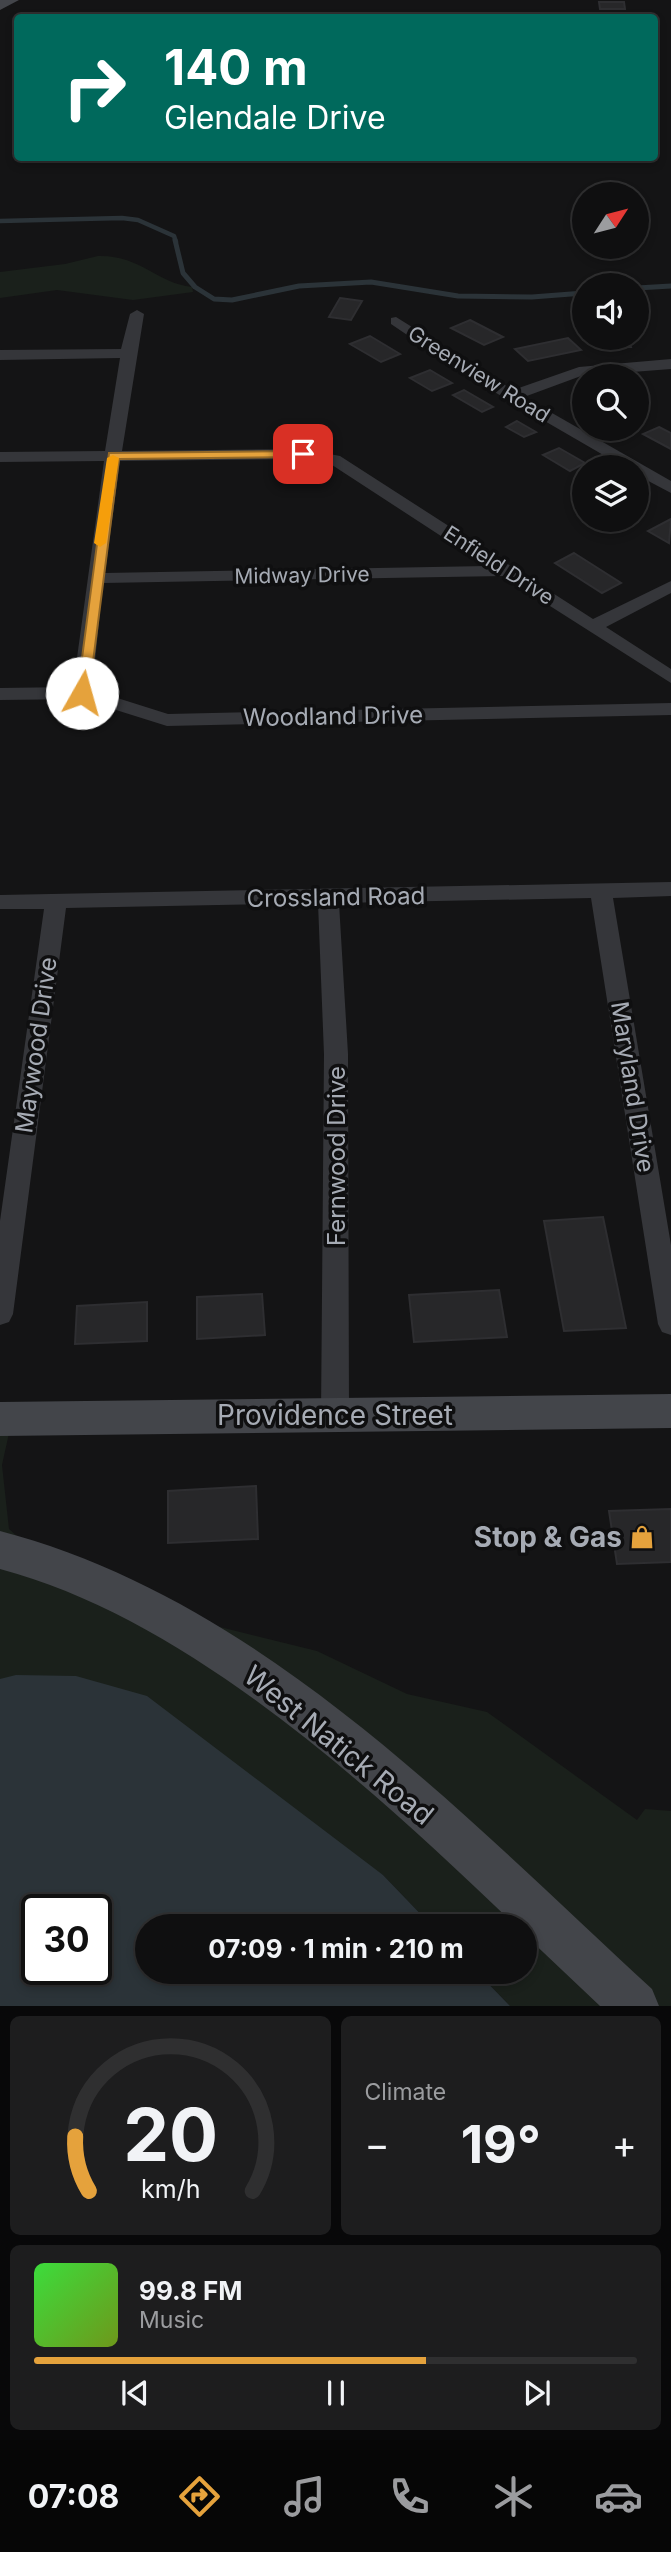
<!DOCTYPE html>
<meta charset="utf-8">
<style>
:root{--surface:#0f0f10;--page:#1d1d1e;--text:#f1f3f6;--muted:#9b9c9f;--line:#2f2f30;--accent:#e5a23c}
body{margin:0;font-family:Inter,sans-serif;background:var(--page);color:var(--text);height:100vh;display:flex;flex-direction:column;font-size:26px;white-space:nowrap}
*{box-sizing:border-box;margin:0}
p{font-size:23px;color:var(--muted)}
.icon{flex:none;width:38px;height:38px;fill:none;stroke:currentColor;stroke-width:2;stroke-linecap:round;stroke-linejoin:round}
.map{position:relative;height:2006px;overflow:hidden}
.details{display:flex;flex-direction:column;gap:10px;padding:10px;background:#080809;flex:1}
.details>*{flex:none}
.hud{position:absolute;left:14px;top:14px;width:644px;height:147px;border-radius:7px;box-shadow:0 4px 10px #0003,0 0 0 2px var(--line);background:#00695c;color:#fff;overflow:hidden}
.needle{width:46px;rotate:54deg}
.controls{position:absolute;left:572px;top:182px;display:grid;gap:14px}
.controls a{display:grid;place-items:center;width:77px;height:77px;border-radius:50%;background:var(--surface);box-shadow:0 4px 10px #0003,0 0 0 2px var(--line);font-size:35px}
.speed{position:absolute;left:21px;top:1894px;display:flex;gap:14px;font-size:35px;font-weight:700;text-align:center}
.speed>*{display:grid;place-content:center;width:91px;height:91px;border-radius:50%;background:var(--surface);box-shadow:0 4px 10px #0003,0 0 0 2px var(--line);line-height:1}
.speed .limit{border:4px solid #111;border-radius:10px;background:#fff;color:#111}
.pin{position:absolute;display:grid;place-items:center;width:60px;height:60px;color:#fff;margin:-30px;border-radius:14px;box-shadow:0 4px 10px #0006}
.me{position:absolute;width:77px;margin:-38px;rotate:7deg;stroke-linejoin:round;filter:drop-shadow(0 0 5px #0008)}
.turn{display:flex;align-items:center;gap:24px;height:147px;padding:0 35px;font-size:32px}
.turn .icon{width:91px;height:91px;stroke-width:2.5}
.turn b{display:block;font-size:49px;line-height:60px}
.big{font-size:52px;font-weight:700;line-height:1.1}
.details .tile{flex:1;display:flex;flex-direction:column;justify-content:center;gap:10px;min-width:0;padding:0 24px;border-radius:10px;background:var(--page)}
.details .dial{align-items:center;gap:0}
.dial svg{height:182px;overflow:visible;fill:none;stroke:var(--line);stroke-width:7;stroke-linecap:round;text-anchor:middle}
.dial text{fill:var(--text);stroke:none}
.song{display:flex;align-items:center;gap:21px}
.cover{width:84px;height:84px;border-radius:10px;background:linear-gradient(135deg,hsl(120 70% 55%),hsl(80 70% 35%))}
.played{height:7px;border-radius:4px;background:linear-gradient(90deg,var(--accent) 65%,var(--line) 65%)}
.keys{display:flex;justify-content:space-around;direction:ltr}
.heat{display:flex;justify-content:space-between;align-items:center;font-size:38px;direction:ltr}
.details .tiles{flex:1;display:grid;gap:10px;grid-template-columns:1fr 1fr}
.tile:last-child{grid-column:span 2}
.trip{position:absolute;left:135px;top:1914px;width:402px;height:70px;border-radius:35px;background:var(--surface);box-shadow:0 4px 10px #0003,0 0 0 2px var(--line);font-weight:700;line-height:70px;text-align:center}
.dock{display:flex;height:112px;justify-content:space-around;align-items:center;background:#060606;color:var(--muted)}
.dock .icon{width:49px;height:49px}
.dock .selected{color:var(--accent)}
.dock b{font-size:32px;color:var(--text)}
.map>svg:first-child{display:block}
.green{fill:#1a201b}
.water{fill:#2b3338;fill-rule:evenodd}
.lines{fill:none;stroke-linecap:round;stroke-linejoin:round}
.stream-far1{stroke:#2b3338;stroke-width:4.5}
.stream{stroke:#2b3338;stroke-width:5}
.building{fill:#272729;stroke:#2e2e31;stroke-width:2}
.street{fill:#35363a;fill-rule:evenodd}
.secondary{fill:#43454a;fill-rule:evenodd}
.route{fill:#e5a23c;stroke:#956927;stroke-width:2}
.slow{fill:#f59e0b}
.labels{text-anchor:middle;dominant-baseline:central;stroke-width:7;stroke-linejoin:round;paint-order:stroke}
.far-street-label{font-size:21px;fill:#a6abb4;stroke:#0f0f10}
.street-label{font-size:24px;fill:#a6abb4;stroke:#0f0f10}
.near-street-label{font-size:28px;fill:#a6abb4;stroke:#0f0f10}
.near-poi-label{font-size:28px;font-weight:bold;fill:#a6abb4;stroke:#0f0f10;text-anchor:end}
</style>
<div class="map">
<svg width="671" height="2006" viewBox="0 0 671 2006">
<rect width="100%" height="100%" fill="#141415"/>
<path class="green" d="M 98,256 C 141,255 156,283 192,287 L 193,292 L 133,300 L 57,290 L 0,298 L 0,272 L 65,264 Z
M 0,1418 L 11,1424 L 2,1465 L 9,1529 L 36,1553 L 200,1622 L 317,1651 L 407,1694 L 487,1712 L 637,1820 L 645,1809 L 671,1811 L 671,2006 L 510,2006 L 477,1972 L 525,1972 L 525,1927 L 433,1927 L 383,1875 L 0,1679 Z"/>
<path class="water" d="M 16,1675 L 76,1676 L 147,1696 L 383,1875 L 433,1927 L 147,1927 L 147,1972 L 477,1972 L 510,2006 L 0,2006 L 0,1679 ZM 37,1909 L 96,1909 L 96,1969 L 37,1969 Z"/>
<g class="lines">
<path class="stream-far1" d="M 0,221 L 122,218 L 138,220 L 174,236 L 176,242"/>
<path class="stream" d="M 175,240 L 183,273 L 195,287 L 214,299 L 232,300 L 299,286 L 371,282 L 458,296 L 532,297 L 584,293
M 637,288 L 671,286"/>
</g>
<path class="building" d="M 599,2 L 624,2 L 625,9 L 600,9 Z
M 340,298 L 362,301 L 351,320 L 329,317 Z
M 470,320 L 503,337 L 484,345 L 451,328 Z
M 370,336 L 400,354 L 381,362 L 350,344 Z
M 568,338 L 581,350 L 528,361 L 515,349 Z
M 594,338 L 628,338 L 631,347 L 598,348 Z
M 430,370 L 452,383 L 432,391 L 410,378 Z
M 464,390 L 493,407 L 482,412 L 453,395 Z
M 517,421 L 536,432 L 524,437 L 506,427 Z
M 659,427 L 671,433 L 671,449 L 643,434 Z
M 559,448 L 585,463 L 570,471 L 543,455 Z
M 671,519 L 669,543 L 648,531 Z
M 574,553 L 621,583 L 602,593 L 555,563 Z
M 603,1217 L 626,1328 L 564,1331 L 544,1221 Z
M 499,1290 L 507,1337 L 414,1342 L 409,1295 Z
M 262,1294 L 265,1335 L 197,1339 L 197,1297 Z
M 147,1302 L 147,1341 L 75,1344 L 77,1306 Z
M 256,1486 L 258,1539 L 168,1543 L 168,1491 Z
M 671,1509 L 671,1562 L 617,1564 L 609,1511 Z"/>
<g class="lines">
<path class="street" d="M 137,310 L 144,314 L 122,451 L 304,449 L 340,456 L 593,619 L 671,581 L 671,593 L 606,627 L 671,669 L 671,683 L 503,576 L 103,583 L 92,690 L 168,714 L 671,703 L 671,715 L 167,726 L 81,699 L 0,700 L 0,688 L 73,687 L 104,461 L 0,462 L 0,452 L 105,451 L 120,358 L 0,360 L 0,350 L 121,349 L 130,314 ZM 304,459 L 329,463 L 487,566 L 105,573 L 120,461 Z
M 396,317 L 513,390 L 579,367 L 671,359 L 671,369 L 581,376 L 524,397 L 671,481 L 671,493 L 637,475 L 637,467 L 624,467 L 472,379 L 391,324 L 391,318 Z
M 671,882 L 671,896 L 613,898 L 671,1245 L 671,1335 L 662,1332 L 658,1324 L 591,898 L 339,903 L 348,1054 L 349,1416 L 345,1425 L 335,1428 L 325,1425 L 321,1416 L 324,1054 L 318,903 L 66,908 L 13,1314 L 9,1322 L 0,1325 L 0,1221 L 44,909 L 0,909 L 0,895 Z"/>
<path class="secondary" d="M 0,0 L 19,0 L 0,10 Z
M 671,1394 L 671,1428 L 0,1436 L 0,1402 Z
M 0,1531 C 258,1598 462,1814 652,1989 L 659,2006 L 600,2006 L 525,1935 L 525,1927 L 517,1927 C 376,1792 192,1620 0,1569 Z"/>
</g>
<path class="route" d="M 303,451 L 307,452 L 307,457 L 119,459 L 89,693 L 77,696 L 109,453 Z"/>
<path class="slow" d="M 113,455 L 119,458 L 106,543 L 100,547 L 94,543 L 107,458 Z"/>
<defs>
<g id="shop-bare" transform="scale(1.89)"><path d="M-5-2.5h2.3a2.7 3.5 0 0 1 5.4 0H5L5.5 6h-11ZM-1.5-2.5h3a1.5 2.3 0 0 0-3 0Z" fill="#e5a23c" stroke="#0f0f10" stroke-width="2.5" paint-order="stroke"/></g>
</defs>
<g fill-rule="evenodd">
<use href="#shop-bare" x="642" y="1537"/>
</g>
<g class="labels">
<g class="far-street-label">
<text transform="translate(479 374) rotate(32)">Greenview Road</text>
<text transform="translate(499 565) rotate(33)">Enfield Drive</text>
<text transform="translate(302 575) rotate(-1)">Midway Drive</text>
</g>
<g class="street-label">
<text transform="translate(333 716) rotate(-1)">Woodland Drive</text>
<text transform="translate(336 897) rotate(-1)">Crossland Road</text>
<text transform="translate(36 1045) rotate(-82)">Maywood Drive</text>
<text transform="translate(633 1087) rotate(81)">Maryland Drive</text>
<text transform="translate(336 1156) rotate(-90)">Fernwood Drive</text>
</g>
<g class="near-street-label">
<text x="335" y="1415">Providence Street</text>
<text transform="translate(339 1745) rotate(39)">West Natick Road</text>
</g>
<g class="near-poi-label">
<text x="622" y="1537">Stop &amp; Gas</text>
</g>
</g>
</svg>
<div class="controls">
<a><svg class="needle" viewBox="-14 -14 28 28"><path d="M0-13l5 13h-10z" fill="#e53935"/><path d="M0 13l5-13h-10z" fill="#9b9c9f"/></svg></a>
<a><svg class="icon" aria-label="sound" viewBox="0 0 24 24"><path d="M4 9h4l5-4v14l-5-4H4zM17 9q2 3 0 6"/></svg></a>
<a><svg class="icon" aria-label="search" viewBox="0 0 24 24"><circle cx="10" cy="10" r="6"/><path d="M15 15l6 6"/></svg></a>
<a><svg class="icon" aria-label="layers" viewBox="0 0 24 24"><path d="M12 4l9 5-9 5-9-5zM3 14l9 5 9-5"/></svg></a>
</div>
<div class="speed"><div class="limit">30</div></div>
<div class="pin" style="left:303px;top:454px;background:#d93025"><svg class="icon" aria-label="arrive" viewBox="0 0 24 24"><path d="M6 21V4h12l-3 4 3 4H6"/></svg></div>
<svg class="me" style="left:82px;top:693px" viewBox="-20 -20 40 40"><circle r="19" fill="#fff"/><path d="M0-13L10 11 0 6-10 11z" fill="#e5a23c"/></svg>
<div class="trip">07:09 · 1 min · 210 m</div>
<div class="hud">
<div class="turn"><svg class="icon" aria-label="right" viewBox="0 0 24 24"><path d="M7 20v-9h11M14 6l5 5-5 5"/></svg><div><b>140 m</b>Glendale Drive</div></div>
</div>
</div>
<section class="details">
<div class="tiles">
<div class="tile dial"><svg viewBox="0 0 100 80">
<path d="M14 69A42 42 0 1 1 86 69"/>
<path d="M14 69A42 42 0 0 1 8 45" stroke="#e5a23c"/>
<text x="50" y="56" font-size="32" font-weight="700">20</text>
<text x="50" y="72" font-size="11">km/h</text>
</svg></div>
<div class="tile"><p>Climate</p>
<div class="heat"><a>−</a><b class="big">19°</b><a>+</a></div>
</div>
<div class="tile">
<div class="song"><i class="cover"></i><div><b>99.8 FM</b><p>Music</p></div></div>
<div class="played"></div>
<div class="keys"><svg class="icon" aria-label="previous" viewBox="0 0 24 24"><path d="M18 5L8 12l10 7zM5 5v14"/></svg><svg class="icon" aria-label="pause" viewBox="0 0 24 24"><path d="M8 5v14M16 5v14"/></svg><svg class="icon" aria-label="next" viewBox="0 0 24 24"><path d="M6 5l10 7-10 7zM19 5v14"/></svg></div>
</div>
</div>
</section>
<nav class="dock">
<b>07:08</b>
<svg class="icon selected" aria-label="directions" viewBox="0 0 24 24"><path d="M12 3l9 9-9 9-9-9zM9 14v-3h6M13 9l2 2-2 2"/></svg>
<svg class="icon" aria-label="music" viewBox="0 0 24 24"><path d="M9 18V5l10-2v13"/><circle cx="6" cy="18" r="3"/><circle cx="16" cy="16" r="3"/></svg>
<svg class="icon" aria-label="phone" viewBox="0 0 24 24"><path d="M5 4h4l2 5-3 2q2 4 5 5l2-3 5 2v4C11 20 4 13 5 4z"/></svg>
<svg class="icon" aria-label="climate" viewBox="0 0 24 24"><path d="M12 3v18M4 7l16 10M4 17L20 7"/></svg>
<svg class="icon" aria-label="car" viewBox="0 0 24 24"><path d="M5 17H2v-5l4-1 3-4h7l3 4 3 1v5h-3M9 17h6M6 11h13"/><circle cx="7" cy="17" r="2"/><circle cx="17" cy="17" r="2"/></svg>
</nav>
